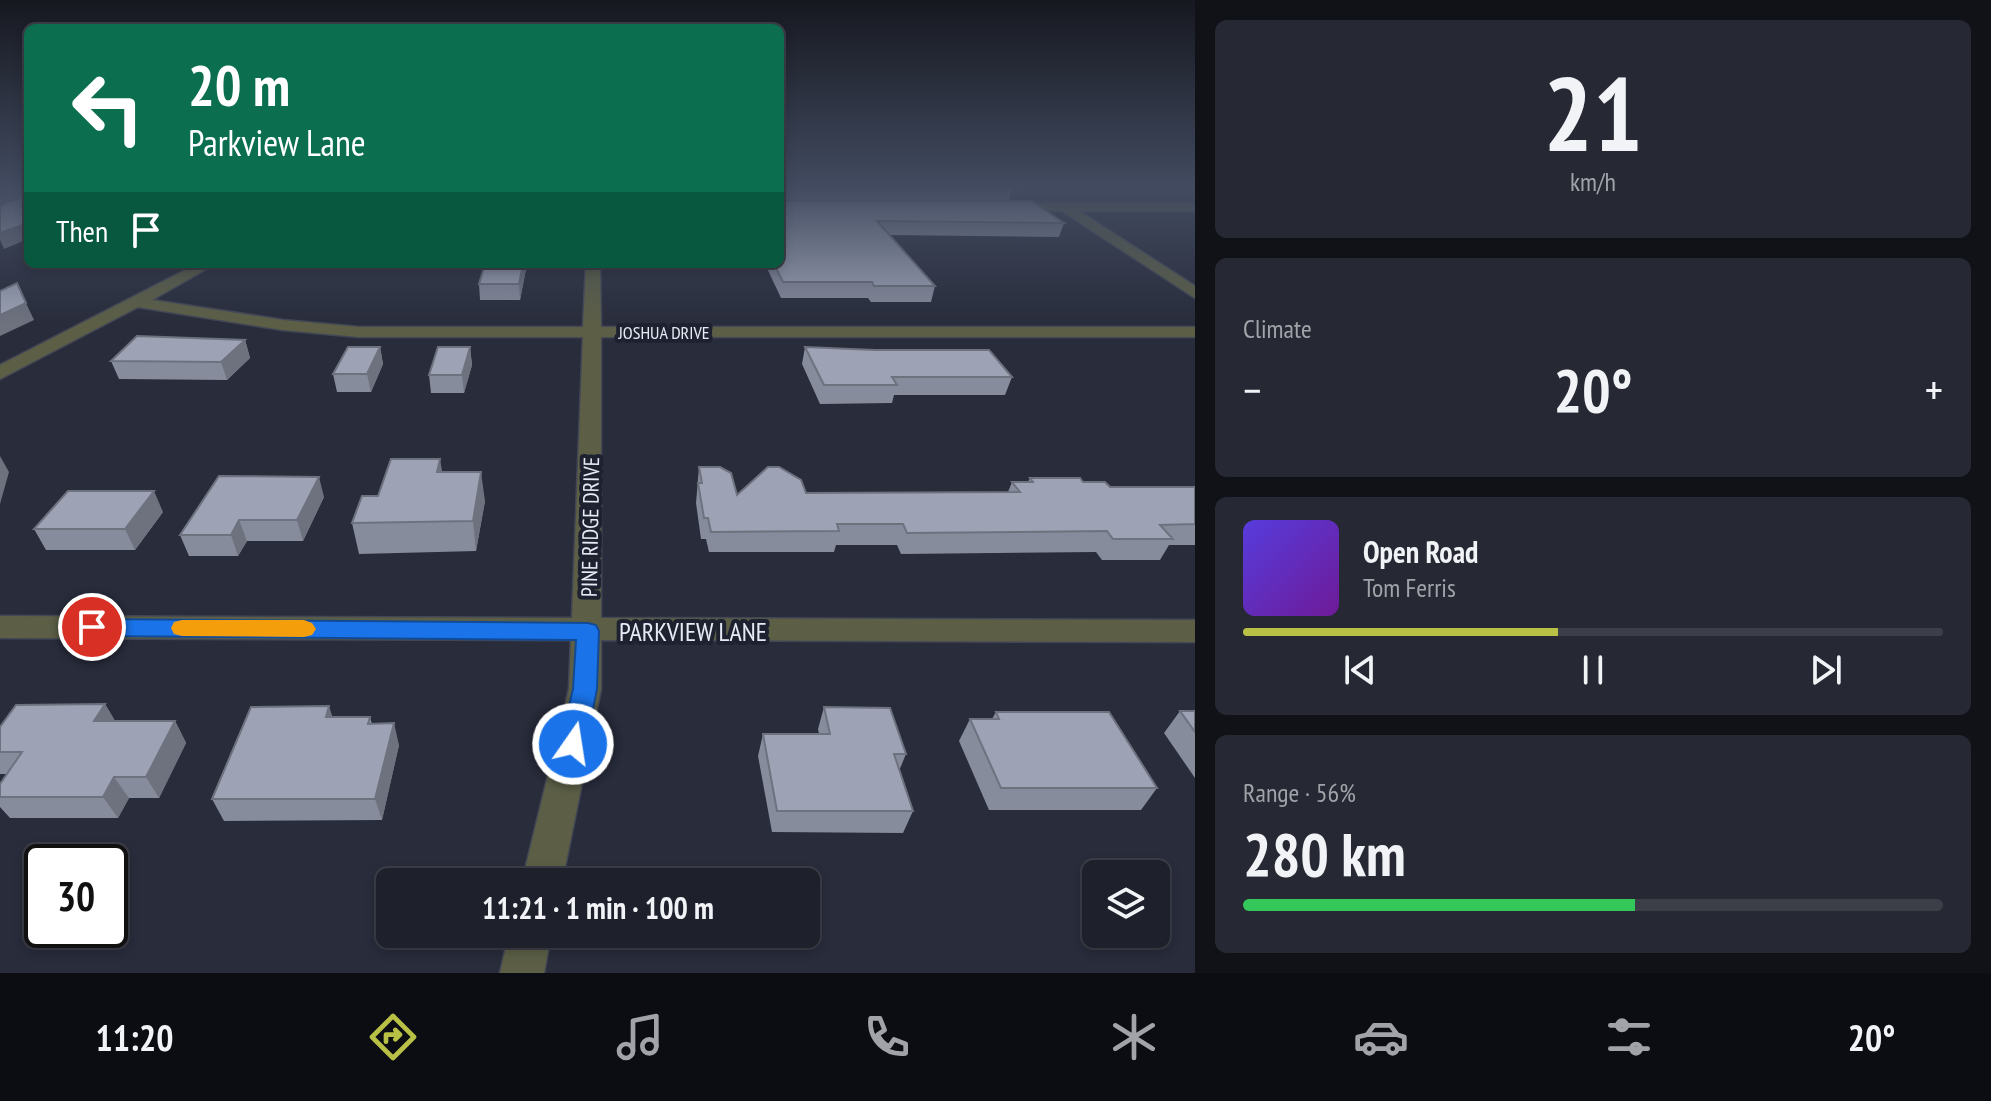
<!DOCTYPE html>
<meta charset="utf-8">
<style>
:root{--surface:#1e212c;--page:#262934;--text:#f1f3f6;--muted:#a1a3a9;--line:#3c3e48;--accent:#b9c046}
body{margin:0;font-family:"PT Sans Narrow",sans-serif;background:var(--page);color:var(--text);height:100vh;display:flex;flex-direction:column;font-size:30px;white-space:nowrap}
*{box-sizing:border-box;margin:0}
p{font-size:26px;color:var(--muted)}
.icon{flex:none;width:44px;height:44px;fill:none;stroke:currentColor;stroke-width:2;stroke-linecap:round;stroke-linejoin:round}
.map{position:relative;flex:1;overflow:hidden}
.drawer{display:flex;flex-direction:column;gap:20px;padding:20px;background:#101218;width:796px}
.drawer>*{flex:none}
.top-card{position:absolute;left:24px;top:24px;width:760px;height:244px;border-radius:12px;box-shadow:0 4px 12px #0003,0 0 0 2px var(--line);background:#0b6e4f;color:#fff;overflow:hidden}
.fabs{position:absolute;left:1082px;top:860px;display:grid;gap:16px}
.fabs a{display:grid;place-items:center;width:88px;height:88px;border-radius:12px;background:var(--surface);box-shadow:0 4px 12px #0003,0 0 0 2px var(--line);font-size:40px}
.speed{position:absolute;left:24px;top:844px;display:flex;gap:16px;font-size:40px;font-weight:700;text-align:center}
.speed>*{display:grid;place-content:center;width:104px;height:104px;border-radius:50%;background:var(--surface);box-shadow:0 4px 12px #0003,0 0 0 2px var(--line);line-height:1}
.speed .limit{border:4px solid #111;border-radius:12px;background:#fff;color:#111}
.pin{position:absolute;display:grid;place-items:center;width:68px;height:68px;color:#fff;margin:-34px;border:4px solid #fff;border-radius:50%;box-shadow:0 2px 8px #0007}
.me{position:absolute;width:88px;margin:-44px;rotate:13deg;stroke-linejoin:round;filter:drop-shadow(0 0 6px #0008)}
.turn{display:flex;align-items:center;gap:28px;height:168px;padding:0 32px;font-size:36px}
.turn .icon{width:104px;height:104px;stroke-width:2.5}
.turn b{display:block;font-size:56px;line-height:68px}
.then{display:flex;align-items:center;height:76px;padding:0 32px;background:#0003;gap:16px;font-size:30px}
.big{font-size:60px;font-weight:800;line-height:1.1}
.drawer .card{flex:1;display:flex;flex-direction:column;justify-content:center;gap:12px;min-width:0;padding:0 28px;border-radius:12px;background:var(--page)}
.drawer .dial{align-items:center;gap:0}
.dial b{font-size:104px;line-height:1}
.song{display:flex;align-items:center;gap:24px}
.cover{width:96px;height:96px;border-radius:12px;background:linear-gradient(135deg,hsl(250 70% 55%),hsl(280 70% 35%))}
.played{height:8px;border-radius:4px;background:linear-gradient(90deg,var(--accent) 45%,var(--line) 45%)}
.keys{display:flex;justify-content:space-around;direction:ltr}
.heat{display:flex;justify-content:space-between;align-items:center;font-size:44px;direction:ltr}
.charge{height:12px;border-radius:6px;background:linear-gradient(90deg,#34c759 56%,var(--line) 0)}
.trip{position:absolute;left:376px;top:868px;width:444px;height:80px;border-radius:12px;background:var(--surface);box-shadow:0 4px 12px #0003,0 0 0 2px var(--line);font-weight:800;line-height:80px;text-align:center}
.menu{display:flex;height:128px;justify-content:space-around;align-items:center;background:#0c0d12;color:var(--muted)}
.menu .icon{width:56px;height:56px}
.menu .on{color:var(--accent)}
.menu b{font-size:36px;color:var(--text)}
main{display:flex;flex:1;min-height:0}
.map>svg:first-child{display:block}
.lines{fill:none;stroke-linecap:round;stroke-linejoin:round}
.street-casing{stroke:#434755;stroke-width:3}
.street{fill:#5c5f46;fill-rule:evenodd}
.wall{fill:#878c9c}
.shaded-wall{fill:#6e727f}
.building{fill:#9da3b5;stroke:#6e727f;stroke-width:2}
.route{fill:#1a73e8;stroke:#114b97;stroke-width:2}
.slow{fill:#f59e0b}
.labels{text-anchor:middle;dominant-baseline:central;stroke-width:8;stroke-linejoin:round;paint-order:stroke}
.far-street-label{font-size:18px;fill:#e7eaf4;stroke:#1e2230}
.street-label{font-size:22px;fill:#e7eaf4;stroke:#1e2230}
.near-street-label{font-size:26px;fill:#e7eaf4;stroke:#1e2230}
</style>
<main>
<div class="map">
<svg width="1195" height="973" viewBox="0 0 1195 973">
<rect width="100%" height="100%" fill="#282c3b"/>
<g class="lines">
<g class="street-casing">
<path id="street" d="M 1009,203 L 1195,203 L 1195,211 L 1079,211 L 1195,286 L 1195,298 L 1062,211 L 1005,210 L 1005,204 Z
M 197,264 L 215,264 L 152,300 L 283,320 L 359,327 L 583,327 L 586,264 L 600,264 L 601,327 L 1195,327 L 1195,337 L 601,337 L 601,618 L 1195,620 L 1195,642 L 601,640 L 601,689 L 562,882 L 522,882 L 569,689 L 571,640 L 0,638 L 0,616 L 572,618 L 583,337 L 359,337 L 283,330 L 138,307 L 0,379 L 0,365 Z
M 509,934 L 551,934 L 544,973 L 500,973 Z"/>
</g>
<use href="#street" class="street"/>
</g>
<path class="wall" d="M 780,188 L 1012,188 L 1009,200 L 1064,223 L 1059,237 L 890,235 L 935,286 L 931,302 L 871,302 L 868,298 L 781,298 L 765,264 L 780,264 Z
M 527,264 L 520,300 L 480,300 L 479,284 Z
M 245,340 L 250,358 L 227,380 L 119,379 L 111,361 Z
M 380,347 L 383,364 L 371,392 L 337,392 L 333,374 Z
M 470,347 L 472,365 L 464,393 L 431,393 L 429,375 Z
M 805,347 L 1012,377 L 1005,395 L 894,395 L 892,403 L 820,404 L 802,364 Z
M 699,467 L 737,495 L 806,493 L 1008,492 L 1012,482 L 1028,482 L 1030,478 L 1083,482 L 1110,487 L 1195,487 L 1195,545 L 1169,545 L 1160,560 L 1102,560 L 1096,552 L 901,554 L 897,545 L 836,545 L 834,552 L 709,552 L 706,539 L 701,539 L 696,503 Z
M 442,472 L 485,501 L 476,551 L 359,554 L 352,523 L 378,496 Z
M 324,497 L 303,541 L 247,541 L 238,556 L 189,556 L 180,535 Z
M 163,512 L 135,550 L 46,550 L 34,529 Z
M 105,704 L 115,721 L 175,721 L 186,743 L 159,798 L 129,798 L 118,818 L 10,818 L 0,807 L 0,784 L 7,774 L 0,774 L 0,727 Z
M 824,707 L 906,754 L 899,771 L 913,811 L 903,833 L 772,832 L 758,756 L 763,734 L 819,734 L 818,729 Z
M 1180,711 L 1195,711 L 1195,778 L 1164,733 Z
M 996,712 L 1157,788 L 1141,810 L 989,810 L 959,741 L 970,719 L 992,719 Z
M 332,717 L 370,717 L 372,724 L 399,745 L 382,820 L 224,821 L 212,799 Z"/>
<path class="shaded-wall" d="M 11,188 L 23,188 L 27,197 L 0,207 L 0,192 Z
M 28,223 L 28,239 L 4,249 L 0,240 L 0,233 Z
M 523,264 L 527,264 L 520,300 L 519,284 Z
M 26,303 L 34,320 L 0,336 L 0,315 Z
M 245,340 L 250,358 L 227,380 L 221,362 Z
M 380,347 L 383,364 L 371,392 L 367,374 Z
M 470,347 L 472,365 L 464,393 L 462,375 Z
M 0,456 L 9,472 L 0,504 Z
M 440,459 L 445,488 L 437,472 Z
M 481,472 L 485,501 L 476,551 L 473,521 Z
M 319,477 L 324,497 L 303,541 L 297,520 Z
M 154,491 L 163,512 L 135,550 L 125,529 Z
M 239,520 L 247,541 L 238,556 L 231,535 Z
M 105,704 L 118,726 L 94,721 Z
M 329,706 L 336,728 L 326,717 Z
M 175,721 L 186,743 L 159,798 L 146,777 Z
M 394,723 L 399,745 L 382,820 L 375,799 Z
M 114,777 L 129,798 L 118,818 L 103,797 Z"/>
<path class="building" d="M 0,188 L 11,188 L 0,192 Z
M 25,188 L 28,188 L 28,223 L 0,233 L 0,205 L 25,196 Z
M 780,199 L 782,201 L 1032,201 L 1064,223 L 877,221 L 935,286 L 874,286 L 872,282 L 783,282 L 774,264 L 780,264 Z
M 485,264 L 523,264 L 519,284 L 479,284 Z
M 17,283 L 26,303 L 0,315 L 0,291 Z
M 137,336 L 245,340 L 221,362 L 111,361 Z
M 348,347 L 380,347 L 367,374 L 333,374 Z
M 438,347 L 470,347 L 462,375 L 429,375 Z
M 805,347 L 875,350 L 989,350 L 1012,377 L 892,377 L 897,385 L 824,385 Z
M 391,459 L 440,459 L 437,472 L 481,472 L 473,521 L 352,523 L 362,496 L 378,496 Z
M 699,467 L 720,467 L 731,473 L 737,495 L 768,467 L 779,467 L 801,480 L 806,493 L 1020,492 L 1012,482 L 1033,482 L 1030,478 L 1080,478 L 1083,482 L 1105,482 L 1110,487 L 1195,487 L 1195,524 L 1160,525 L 1173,539 L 1113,539 L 1107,531 L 907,533 L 903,524 L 837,524 L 839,531 L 711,532 L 708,518 L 704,518 L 698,483 L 702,483 Z
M 219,476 L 319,477 L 297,520 L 239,520 L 231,535 L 180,535 Z
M 68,491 L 154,491 L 125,529 L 34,529 Z
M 105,704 L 94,721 L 175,721 L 146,777 L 114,777 L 103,797 L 0,797 L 0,784 L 22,752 L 0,752 L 0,727 L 16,705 Z
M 329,706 L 326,717 L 370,717 L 368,724 L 394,723 L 375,799 L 212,799 L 251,707 Z
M 824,707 L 890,708 L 906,754 L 894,754 L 913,811 L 777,811 L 763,734 L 830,734 Z
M 1180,711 L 1195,711 L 1195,732 Z
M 996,712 L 1109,712 L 1157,788 L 1001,788 L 970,719 L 999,719 Z"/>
<linearGradient id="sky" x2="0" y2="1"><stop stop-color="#161820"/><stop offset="0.58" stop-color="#424b60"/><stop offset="1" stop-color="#424b60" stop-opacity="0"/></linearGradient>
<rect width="1195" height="324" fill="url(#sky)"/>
<path class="route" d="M 92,619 L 588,623 L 596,625 L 599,631 L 597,689 L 586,744 L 582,752 L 573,756 L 564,752 L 560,744 L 573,689 L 576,640 L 92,636 L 80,627 Z"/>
<path class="slow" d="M 182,620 L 304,620 L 312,623 L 316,629 L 312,635 L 304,637 L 182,636 L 174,634 L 171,628 L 174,622 Z"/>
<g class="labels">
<g class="far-street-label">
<text x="664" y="332">JOSHUA DRIVE</text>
</g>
<g class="street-label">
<text transform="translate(590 527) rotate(-89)">PINE RIDGE DRIVE</text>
</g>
<g class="near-street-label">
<text x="693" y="631">PARKVIEW LANE</text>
</g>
</g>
</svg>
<div class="fabs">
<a><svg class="icon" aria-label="layers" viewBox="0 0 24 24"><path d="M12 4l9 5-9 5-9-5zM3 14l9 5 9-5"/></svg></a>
</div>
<div class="speed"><div class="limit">30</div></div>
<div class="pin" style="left:92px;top:627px;background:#d93025"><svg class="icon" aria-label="arrive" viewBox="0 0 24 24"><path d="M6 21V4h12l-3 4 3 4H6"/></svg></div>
<svg class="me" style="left:573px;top:744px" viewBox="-20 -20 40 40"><circle r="17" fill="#1a73e8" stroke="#fff" stroke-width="3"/><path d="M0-11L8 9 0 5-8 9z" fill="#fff"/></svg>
<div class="trip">11:21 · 1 min · 100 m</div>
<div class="top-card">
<div class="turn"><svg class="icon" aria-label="left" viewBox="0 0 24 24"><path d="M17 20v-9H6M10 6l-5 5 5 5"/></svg><div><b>20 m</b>Parkview Lane</div></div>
<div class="then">Then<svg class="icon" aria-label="arrive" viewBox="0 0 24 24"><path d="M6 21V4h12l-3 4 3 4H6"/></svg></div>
</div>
</div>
<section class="drawer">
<div class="card dial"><b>21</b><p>km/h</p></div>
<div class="card"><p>Climate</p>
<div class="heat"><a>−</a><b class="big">20°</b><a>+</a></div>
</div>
<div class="card">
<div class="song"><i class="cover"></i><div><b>Open Road</b><p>Tom Ferris</p></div></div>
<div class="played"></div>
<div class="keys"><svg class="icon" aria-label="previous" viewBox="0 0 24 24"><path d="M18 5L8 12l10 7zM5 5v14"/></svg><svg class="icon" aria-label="pause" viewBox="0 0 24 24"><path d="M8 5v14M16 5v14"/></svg><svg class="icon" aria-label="next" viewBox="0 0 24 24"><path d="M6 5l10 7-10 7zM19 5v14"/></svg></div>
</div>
<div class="card"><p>Range · 56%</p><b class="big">280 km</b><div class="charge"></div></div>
</section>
</main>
<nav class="menu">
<b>11:20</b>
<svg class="icon on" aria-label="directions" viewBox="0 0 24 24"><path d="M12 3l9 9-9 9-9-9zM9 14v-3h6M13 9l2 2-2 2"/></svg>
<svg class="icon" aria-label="music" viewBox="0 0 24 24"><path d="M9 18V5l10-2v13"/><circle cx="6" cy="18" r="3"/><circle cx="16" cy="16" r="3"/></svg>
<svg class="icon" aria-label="phone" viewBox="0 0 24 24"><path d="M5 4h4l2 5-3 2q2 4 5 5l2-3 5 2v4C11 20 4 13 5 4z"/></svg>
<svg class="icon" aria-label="climate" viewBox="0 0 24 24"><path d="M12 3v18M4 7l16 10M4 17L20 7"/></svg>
<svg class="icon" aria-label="car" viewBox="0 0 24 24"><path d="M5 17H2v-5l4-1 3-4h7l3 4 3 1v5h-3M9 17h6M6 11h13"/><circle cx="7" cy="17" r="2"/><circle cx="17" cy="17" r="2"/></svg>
<svg class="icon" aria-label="filters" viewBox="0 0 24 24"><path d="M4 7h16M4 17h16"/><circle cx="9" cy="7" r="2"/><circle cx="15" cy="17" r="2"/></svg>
<b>20°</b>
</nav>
